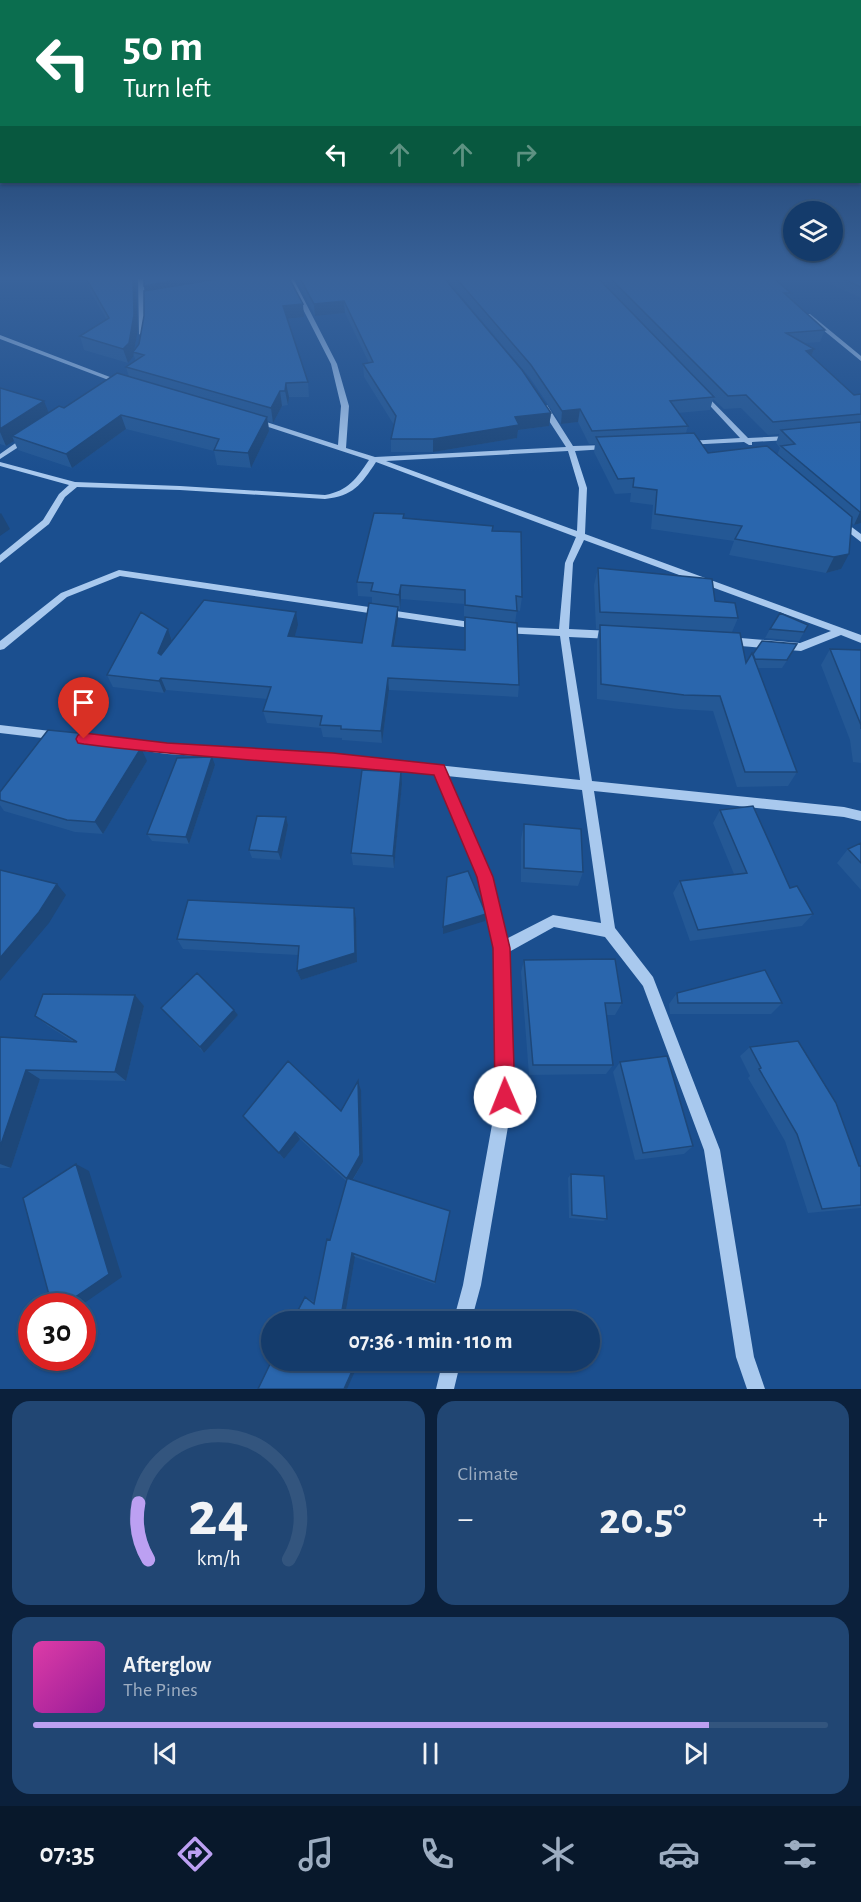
<!DOCTYPE html>
<meta charset="utf-8">
<style>
:root{--surface:#143b6b;--page:#214673;--text:#f1f3f6;--muted:#9dadc1;--line:#33557e;--accent:#bca0f2}
body{margin:0;font-family:"Alegreya Sans",sans-serif;background:var(--page);color:var(--text);height:100vh;display:flex;flex-direction:column;font-size:22px;white-space:nowrap}
*{box-sizing:border-box;margin:0}
p{font-size:20px;color:var(--muted)}
.icon{flex:none;width:33px;height:33px;fill:none;stroke:currentColor;stroke-width:2;stroke-linecap:round;stroke-linejoin:round}
.map{position:relative;height:1389px;overflow:hidden}
.sheet{display:flex;flex-direction:column;gap:12px;padding:12px;background:#0b203b;flex:1}
.sheet>*{flex:none}
.guide{position:absolute;left:0px;top:0px;width:861px;height:183px;box-shadow:0 2px 4px #0004,0 0 0 2px var(--line);background:#0b6e4f;color:#fff;overflow:hidden}
.fabs{position:absolute;left:783px;top:201px;display:grid;gap:12px}
.fabs a{display:grid;place-items:center;width:60px;height:60px;border-radius:50%;background:var(--surface);box-shadow:0 2px 4px #0004,0 0 0 2px var(--line);font-size:30px}
.speed{position:absolute;left:18px;top:1293px;display:flex;gap:12px;font-size:30px;font-weight:700;text-align:center}
.speed>*{display:grid;place-content:center;width:78px;height:78px;border-radius:50%;background:var(--surface);box-shadow:0 2px 4px #0004,0 0 0 2px var(--line);line-height:1}
.speed .limit{border:9px solid #d22;background:#fff;color:#111}
.pin{position:absolute;display:grid;place-items:center;width:51px;height:51px;color:#fff;margin:-62px -26px;border-radius:50% 50% 50% 0;rotate:-45deg;box-shadow:0 0 6px #0007}
.pin .icon{rotate:45deg}
.me{position:absolute;width:66px;margin:-33px;rotate:359deg;stroke-linejoin:round;filter:drop-shadow(0 0 4px #0008)}
.turn{display:flex;align-items:center;gap:21px;height:126px;padding:0 24px;font-size:27px}
.turn .icon{width:78px;height:78px;stroke-width:2.5}
.turn b{display:block;font-size:42px;line-height:51px}
.lanes{display:flex;align-items:center;height:57px;padding:0 24px;background:#0003;justify-content:center;gap:30px;direction:ltr}
.lanes .off{opacity:.35}
.big{font-size:45px;font-weight:700;line-height:1.1}
.sheet .card{flex:1;display:flex;flex-direction:column;justify-content:center;gap:9px;min-width:0;padding:0 21px;border-radius:18px;background:var(--page)}
.sheet .dial{align-items:center;gap:0}
.dial svg{height:156px;overflow:visible;fill:none;stroke:var(--line);stroke-width:7;stroke-linecap:round;text-anchor:middle}
.dial text{fill:var(--text);stroke:none}
.song{display:flex;align-items:center;gap:18px}
.cover{width:72px;height:72px;border-radius:9px;background:linear-gradient(135deg,hsl(320 70% 55%),hsl(300 70% 35%))}
.played{height:6px;border-radius:3px;background:linear-gradient(90deg,var(--accent) 85%,var(--line) 85%)}
.keys{display:flex;justify-content:space-around;direction:ltr}
.heat{display:flex;justify-content:space-between;align-items:center;font-size:33px;direction:ltr}
.sheet .tiles{flex:1;display:grid;gap:12px;grid-template-columns:1fr 1fr}
.card:last-child{grid-column:span 2}
.trip{position:absolute;left:261px;top:1311px;width:339px;height:60px;border-radius:30px;background:var(--surface);box-shadow:0 2px 4px #0004,0 0 0 2px var(--line);font-weight:700;line-height:60px;text-align:center}
.menu{display:flex;height:96px;justify-content:space-around;align-items:center;background:#08182b;color:var(--muted)}
.menu .icon{width:42px;height:42px}
.menu .selected{color:var(--accent)}
.menu b{font-size:27px;color:var(--text)}
.map>svg:first-child{display:block}
.lines{fill:none;stroke-linecap:round;stroke-linejoin:round}
.minor{fill:#a9c9ee;fill-rule:evenodd}
.wall{fill:#245895;fill-rule:evenodd}
.shaded-wall{fill:#1d4779}
.building{fill:#2a66ad;stroke:#1d4779;stroke-width:1.5}
.route{fill:#e11d48;stroke:#92132f;stroke-width:1.5}
</style>
<div class="map">
<svg width="861" height="1389" viewBox="0 0 861 1389">
<rect width="100%" height="100%" fill="#1b4f8f"/>
<g class="lines">
<path class="minor" d="M 138,278 L 144,278 L 145,334 L 142,336 L 139,334 Z
M 287,278 L 293,278 L 337,364 L 349,406 L 346,448 L 375,457 L 566,447 L 540,407 L 547,405 L 573,446 L 606,445 L 610,447 L 606,449 L 575,451 L 587,488 L 585,534 L 861,635 L 861,643 L 841,635 L 801,651 L 729,645 L 724,641 L 729,637 L 800,643 L 831,631 L 584,540 L 573,563 L 569,629 L 612,631 L 617,635 L 612,639 L 569,637 L 592,781 L 844,807 L 861,811 L 861,821 L 844,817 L 594,791 L 615,928 L 653,977 L 720,1150 L 754,1357 L 765,1389 L 747,1389 L 736,1357 L 704,1150 L 643,986 L 605,937 L 554,927 L 509,952 L 513,1097 L 481,1285 L 471,1322 L 453,1322 L 463,1285 L 497,1097 L 495,948 L 479,877 L 435,774 L 333,764 L 167,754 L 108,746 L 104,745 L 102,742 L 104,739 L 108,738 L 167,744 L 333,754 L 580,780 L 560,636 L 505,633 L 500,630 L 505,627 L 559,629 L 565,563 L 576,537 L 376,462 C 361,485 353,496 325,499 L 180,490 L 77,487 L 65,497 L 49,524 L 0,563 L 0,555 L 43,520 L 59,494 L 69,485 L 0,466 L 0,462 L 75,482 L 180,486 L 325,495 C 348,491 357,478 369,460 L 250,421 L 257,419 L 338,445 L 341,406 L 331,364 ZM 568,451 L 579,488 L 577,531 L 386,461 ZM 447,776 L 582,790 L 601,923 L 553,915 L 506,939 L 491,877 Z
M 806,314 L 810,314 L 861,356 L 861,361 L 806,316 Z
M 0,335 L 123,382 L 124,383 L 119,384 L 0,339 Z
M 702,392 L 704,393 L 748,438 L 789,436 L 793,438 L 789,440 L 752,442 L 752,445 L 749,445 L 744,442 L 685,445 L 685,441 L 688,441 L 740,438 L 700,395 L 700,393 Z
M 24,437 L 31,439 L 0,459 L 0,454 Z
M 841,519 L 861,534 L 861,542 L 838,524 L 837,522 Z
M 119,570 L 477,623 L 482,626 L 477,629 L 120,576 L 67,597 L 4,649 L 0,650 L 0,641 L 61,593 Z
M 0,725 L 59,732 L 63,733 L 64,736 L 63,739 L 59,740 L 0,733 Z
M 443,1360 L 461,1360 L 454,1389 L 436,1389 Z"/>
</g>
<path class="wall" d="M 86,278 L 136,286 L 138,329 L 134,351 L 139,344 L 144,316 L 304,317 L 287,319 L 308,382 L 309,397 L 289,397 L 288,405 L 282,406 L 273,423 L 268,421 L 269,431 L 251,468 L 217,465 L 214,451 L 126,429 L 72,468 L 18,450 L 14,441 L 6,446 L 0,444 L 0,388 L 48,413 L 64,408 L 129,377 L 126,367 L 136,361 L 133,354 L 133,357 L 128,363 L 84,350 L 80,336 L 107,320 L 90,291 Z
M 298,278 L 444,278 L 551,413 L 549,426 L 518,430 L 517,438 L 433,452 L 391,452 L 391,439 L 394,425 L 364,377 L 363,364 L 369,363 L 345,313 L 315,316 L 299,284 Z
M 446,278 L 773,278 L 791,293 L 789,298 L 825,330 L 820,342 L 805,343 L 814,349 L 811,356 L 854,395 L 861,394 L 861,523 L 854,525 L 852,523 L 841,569 L 826,573 L 729,555 L 734,541 L 651,529 L 653,505 L 630,502 L 631,493 L 615,494 L 594,452 L 595,444 L 589,444 L 578,422 L 561,424 L 530,378 ZM 713,399 L 724,409 L 741,408 L 768,435 L 779,434 L 776,443 L 780,448 L 777,455 L 708,453 L 686,433 L 688,426 L 678,413 L 710,410 Z
M 818,278 L 861,278 L 861,298 Z
M 404,514 L 404,518 L 492,531 L 522,597 L 520,611 L 517,610 L 515,623 L 519,685 L 518,697 L 389,690 L 382,743 L 342,740 L 342,738 L 323,737 L 321,728 L 267,723 L 263,711 L 267,699 L 166,690 L 164,693 L 113,687 L 107,675 L 168,629 L 172,640 L 298,625 L 294,637 L 362,643 L 372,603 L 372,597 L 358,596 L 357,582 ZM 401,599 L 464,604 L 464,650 L 394,646 L 398,619 L 398,609 L 400,609 Z
M 598,568 L 715,601 L 738,618 L 732,632 L 746,663 L 753,654 L 792,653 L 782,668 L 758,668 L 797,772 L 788,786 L 737,787 L 713,711 L 678,709 L 597,699 L 597,641 L 599,629 L 596,629 L 594,585 Z
M 808,625 L 799,641 L 765,638 L 770,629 Z
M 830,649 L 861,650 L 861,763 L 853,762 L 850,740 L 821,665 Z
M 147,761 L 103,834 L 75,832 L 4,811 L 0,805 L 0,792 Z
M 215,765 L 189,844 L 152,841 L 147,834 Z
M 402,784 L 394,868 L 353,865 L 351,853 Z
M 720,810 L 813,914 L 802,926 L 690,941 L 673,893 L 680,881 L 734,874 L 713,823 Z
M 286,817 L 288,825 L 281,860 L 252,858 L 249,850 Z
M 524,824 L 583,872 L 578,886 L 521,882 L 521,839 Z
M 861,843 L 861,890 L 837,863 L 848,849 Z
M 354,908 L 356,918 L 357,962 L 301,980 L 297,971 L 298,955 L 183,949 L 177,939 Z
M 524,960 L 622,1003 L 615,1015 L 607,1015 L 613,1065 L 606,1074 L 529,1075 L 521,972 Z
M 677,993 L 782,1003 L 771,1014 L 670,1014 L 669,1004 Z
M 135,995 L 144,1006 L 126,1081 L 40,1079 L 11,1168 L 0,1168 L 0,1037 L 72,1041 L 48,1026 L 35,1016 Z
M 161,1008 L 234,1010 L 238,1015 L 204,1053 Z
M 750,1047 L 859,1166 L 861,1166 L 861,1208 L 808,1213 L 785,1141 L 748,1078 L 750,1076 L 740,1056 Z
M 620,1062 L 693,1146 L 684,1154 L 635,1160 L 613,1072 Z
M 358,1081 L 361,1090 L 363,1162 L 353,1180 L 450,1211 L 435,1284 L 355,1257 L 344,1322 L 305,1297 L 315,1302 L 330,1240 L 346,1181 L 300,1139 L 284,1159 L 243,1116 L 341,1111 Z
M 571,1174 L 607,1219 L 603,1221 L 569,1218 L 568,1178 Z"/>
<path class="shaded-wall" d="M 133,278 L 134,278 L 136,286 L 138,329 L 133,357 L 128,363 L 123,349 Z
M 186,278 L 270,278 L 147,297 L 144,286 Z
M 344,301 L 345,313 L 315,316 L 314,304 Z
M 303,304 L 304,317 L 285,319 L 283,306 Z
M 814,349 L 809,361 L 806,351 Z
M 286,383 L 289,397 L 288,405 L 285,391 Z
M 280,391 L 282,406 L 273,423 L 271,408 Z
M 44,401 L 50,416 L 12,436 L 14,441 L 6,446 L 0,432 L 0,429 Z
M 580,409 L 578,422 L 561,424 L 562,411 Z
M 551,413 L 549,426 L 518,430 L 517,438 L 433,452 L 433,439 L 515,417 Z
M 121,415 L 126,429 L 72,468 L 66,454 Z
M 267,417 L 269,431 L 251,468 L 248,453 Z
M 861,511 L 861,523 L 854,525 L 860,512 Z
M 1,513 L 10,529 L 0,536 L 0,514 Z
M 849,554 L 841,569 L 826,573 L 834,557 Z
M 401,585 L 401,599 L 400,609 L 399,595 Z
M 398,607 L 398,619 L 392,658 L 392,646 Z
M 296,612 L 298,625 L 291,649 L 288,636 Z
M 168,629 L 172,641 L 162,665 L 158,653 Z
M 161,678 L 166,690 L 164,693 L 159,681 Z
M 388,678 L 389,690 L 382,743 L 381,731 Z
M 141,748 L 147,761 L 103,834 L 95,822 Z
M 212,757 L 215,765 L 189,844 L 186,837 Z
M 401,772 L 402,784 L 394,868 L 393,856 Z
M 286,817 L 288,825 L 281,860 L 278,852 Z
M 57,884 L 66,895 L 49,923 L 0,981 L 0,958 Z
M 354,908 L 356,918 L 357,962 L 301,980 L 297,971 Z
M 486,914 L 485,921 L 443,934 L 443,927 Z
M 135,995 L 144,1006 L 126,1081 L 115,1072 Z
M 234,1010 L 238,1015 L 204,1053 L 200,1047 Z
M 26,1070 L 40,1079 L 11,1168 L 0,1164 L 0,1147 Z
M 358,1081 L 361,1090 L 363,1162 L 350,1184 L 347,1178 Z
M 295,1132 L 300,1139 L 284,1159 L 279,1153 Z
M 76,1164 L 89,1171 L 122,1277 L 80,1306 L 62,1306 Z
M 352,1253 L 355,1257 L 344,1322 L 340,1322 Z
M 357,1360 L 360,1360 L 347,1389 L 344,1389 Z"/>
<path class="building" d="M 86,278 L 133,278 L 134,315 L 129,343 L 123,349 L 80,336 L 109,318 Z
M 144,278 L 186,278 L 144,286 Z
M 231,278 L 289,278 L 303,304 L 283,306 L 308,382 L 286,383 L 285,391 L 280,391 L 271,408 L 126,367 L 144,355 L 133,352 L 139,344 L 144,316 L 144,291 L 211,280 Z
M 300,278 L 444,278 L 522,370 L 551,413 L 515,417 L 519,425 L 433,439 L 391,439 L 396,416 L 363,364 L 373,362 L 344,301 L 314,304 Z
M 456,278 L 598,278 L 714,397 L 670,401 L 688,426 L 592,431 L 580,409 L 562,411 L 531,365 Z
M 610,278 L 773,278 L 791,293 L 784,293 L 825,330 L 786,333 L 814,349 L 806,351 L 854,395 L 861,394 L 861,414 L 773,422 L 746,395 L 728,396 Z
M 841,278 L 861,278 L 861,287 Z
M 117,373 L 267,417 L 248,453 L 214,450 L 219,439 L 121,415 L 66,454 L 12,436 L 59,406 L 64,408 Z
M 0,388 L 44,401 L 0,429 Z
M 861,422 L 861,511 L 860,512 L 781,446 L 795,444 L 781,430 Z
M 694,433 L 708,453 L 767,446 L 852,517 L 849,554 L 834,557 L 735,539 L 742,526 L 655,514 L 657,490 L 633,487 L 634,478 L 618,479 L 596,437 Z
M 374,513 L 404,514 L 403,518 L 493,526 L 492,531 L 521,532 L 522,597 L 516,596 L 517,611 L 465,605 L 465,590 L 401,585 L 399,595 L 371,591 L 373,583 L 357,582 Z
M 598,568 L 712,579 L 715,601 L 735,603 L 738,618 L 600,612 Z
M 204,600 L 296,612 L 288,636 L 362,643 L 369,603 L 398,607 L 392,646 L 465,650 L 465,617 L 517,623 L 519,685 L 388,678 L 381,731 L 341,729 L 341,726 L 320,725 L 322,716 L 263,711 L 271,687 L 161,678 L 159,681 L 107,675 L 141,612 L 168,629 L 158,653 L 161,655 Z
M 780,613 L 808,625 L 804,632 L 770,629 Z
M 600,625 L 740,633 L 746,663 L 752,653 L 797,772 L 745,772 L 720,696 L 684,695 L 601,684 Z
M 762,641 L 797,644 L 787,660 L 755,659 L 753,654 Z
M 830,649 L 861,650 L 861,729 L 861,725 Z
M 48,730 L 88,734 L 141,748 L 95,822 L 67,820 L 0,800 L 0,792 Z
M 212,757 L 186,837 L 147,834 L 177,758 Z
M 362,770 L 401,772 L 393,856 L 351,853 Z
M 753,806 L 790,888 L 797,886 L 813,914 L 698,930 L 680,881 L 747,873 L 720,810 Z
M 257,816 L 286,817 L 278,852 L 249,850 Z
M 524,824 L 581,829 L 583,872 L 524,868 Z
M 861,843 L 861,863 L 848,849 Z
M 0,870 L 57,884 L 39,912 L 0,958 Z
M 468,871 L 486,914 L 443,927 L 447,877 Z
M 188,900 L 354,908 L 355,953 L 297,971 L 299,946 L 177,939 Z
M 615,959 L 622,1003 L 605,1003 L 613,1065 L 533,1065 L 524,960 Z
M 765,970 L 782,1003 L 678,1003 L 677,993 Z
M 197,973 L 234,1010 L 200,1047 L 161,1008 Z
M 43,994 L 135,995 L 115,1072 L 26,1070 L 0,1147 L 0,1037 L 77,1042 L 35,1016 Z
M 798,1041 L 836,1103 L 859,1166 L 861,1166 L 861,1205 L 822,1209 L 797,1134 L 759,1069 L 761,1068 L 750,1047 Z
M 667,1056 L 693,1146 L 643,1153 L 620,1062 Z
M 288,1061 L 341,1111 L 358,1081 L 360,1155 L 347,1178 L 450,1211 L 435,1282 L 352,1253 L 340,1322 L 292,1322 L 305,1297 L 314,1304 L 327,1239 L 330,1240 L 347,1179 L 295,1132 L 279,1153 L 243,1116 Z
M 76,1164 L 109,1274 L 62,1306 L 52,1306 L 23,1198 Z
M 571,1174 L 604,1176 L 607,1219 L 572,1215 Z
M 272,1360 L 357,1360 L 344,1389 L 258,1389 Z"/>
<linearGradient id="sky" x2="0" y2="1"><stop stop-color="#0f2b4f"/><stop offset="0.59" stop-color="#39639b"/><stop offset="1" stop-color="#39639b" stop-opacity="0"/></linearGradient>
<rect width="861" height="472" fill="url(#sky)"/>
<path class="route" d="M 84,733 L 167,743 L 333,753 L 444,765 L 493,877 L 510,948 L 515,1097 L 512,1104 L 505,1107 L 498,1104 L 495,1097 L 493,948 L 477,877 L 434,775 C 317,763 200,759 84,744 L 78,743 L 76,739 L 78,735 Z"/>
</svg>
<div class="fabs">
<a><svg class="icon" aria-label="layers" viewBox="0 0 24 24"><path d="M12 4l9 5-9 5-9-5zM3 14l9 5 9-5"/></svg></a>
</div>
<div class="speed"><div class="limit">30</div></div>
<div class="pin" style="left:84px;top:739px;background:#d93025"><svg class="icon" aria-label="arrive" viewBox="0 0 24 24"><path d="M6 21V4h12l-3 4 3 4H6"/></svg></div>
<svg class="me" style="left:505px;top:1097px" viewBox="-20 -20 40 40"><circle r="19" fill="#fff"/><path d="M0-13L10 11 0 6-10 11z" fill="#e11d48"/></svg>
<div class="trip">07:36 · 1 min · 110 m</div>
<div class="guide">
<div class="turn"><svg class="icon" aria-label="left" viewBox="0 0 24 24"><path d="M17 20v-9H6M10 6l-5 5 5 5"/></svg><div><b>50 m</b>Turn left</div></div>
<div class="lanes"><svg class="icon" aria-label="left" viewBox="0 0 24 24"><path d="M17 20v-9H6M10 6l-5 5 5 5"/></svg><svg class="icon off" aria-label="ahead" viewBox="0 0 24 24"><path d="M12 20V5M6 11l6-6 6 6"/></svg><svg class="icon off" aria-label="ahead" viewBox="0 0 24 24"><path d="M12 20V5M6 11l6-6 6 6"/></svg><svg class="icon off" aria-label="right" viewBox="0 0 24 24"><path d="M7 20v-9h11M14 6l5 5-5 5"/></svg></div>
</div>
</div>
<section class="sheet">
<div class="tiles">
<div class="card dial"><svg viewBox="0 0 100 80">
<path d="M14 69A42 42 0 1 1 86 69"/>
<path d="M14 69A42 42 0 0 1 9 40" stroke="#bca0f2"/>
<text x="50" y="56" font-size="32" font-weight="700">24</text>
<text x="50" y="72" font-size="11">km/h</text>
</svg></div>
<div class="card"><p>Climate</p>
<div class="heat"><a>−</a><b class="big">20.5°</b><a>+</a></div>
</div>
<div class="card">
<div class="song"><i class="cover"></i><div><b>Afterglow</b><p>The Pines</p></div></div>
<div class="played"></div>
<div class="keys"><svg class="icon" aria-label="previous" viewBox="0 0 24 24"><path d="M18 5L8 12l10 7zM5 5v14"/></svg><svg class="icon" aria-label="pause" viewBox="0 0 24 24"><path d="M8 5v14M16 5v14"/></svg><svg class="icon" aria-label="next" viewBox="0 0 24 24"><path d="M6 5l10 7-10 7zM19 5v14"/></svg></div>
</div>
</div>
</section>
<nav class="menu">
<b>07:35</b>
<svg class="icon selected" aria-label="directions" viewBox="0 0 24 24"><path d="M12 3l9 9-9 9-9-9zM9 14v-3h6M13 9l2 2-2 2"/></svg>
<svg class="icon" aria-label="music" viewBox="0 0 24 24"><path d="M9 18V5l10-2v13"/><circle cx="6" cy="18" r="3"/><circle cx="16" cy="16" r="3"/></svg>
<svg class="icon" aria-label="phone" viewBox="0 0 24 24"><path d="M5 4h4l2 5-3 2q2 4 5 5l2-3 5 2v4C11 20 4 13 5 4z"/></svg>
<svg class="icon" aria-label="climate" viewBox="0 0 24 24"><path d="M12 3v18M4 7l16 10M4 17L20 7"/></svg>
<svg class="icon" aria-label="car" viewBox="0 0 24 24"><path d="M5 17H2v-5l4-1 3-4h7l3 4 3 1v5h-3M9 17h6M6 11h13"/><circle cx="7" cy="17" r="2"/><circle cx="17" cy="17" r="2"/></svg>
<svg class="icon" aria-label="filters" viewBox="0 0 24 24"><path d="M4 7h16M4 17h16"/><circle cx="9" cy="7" r="2"/><circle cx="15" cy="17" r="2"/></svg>
</nav>
